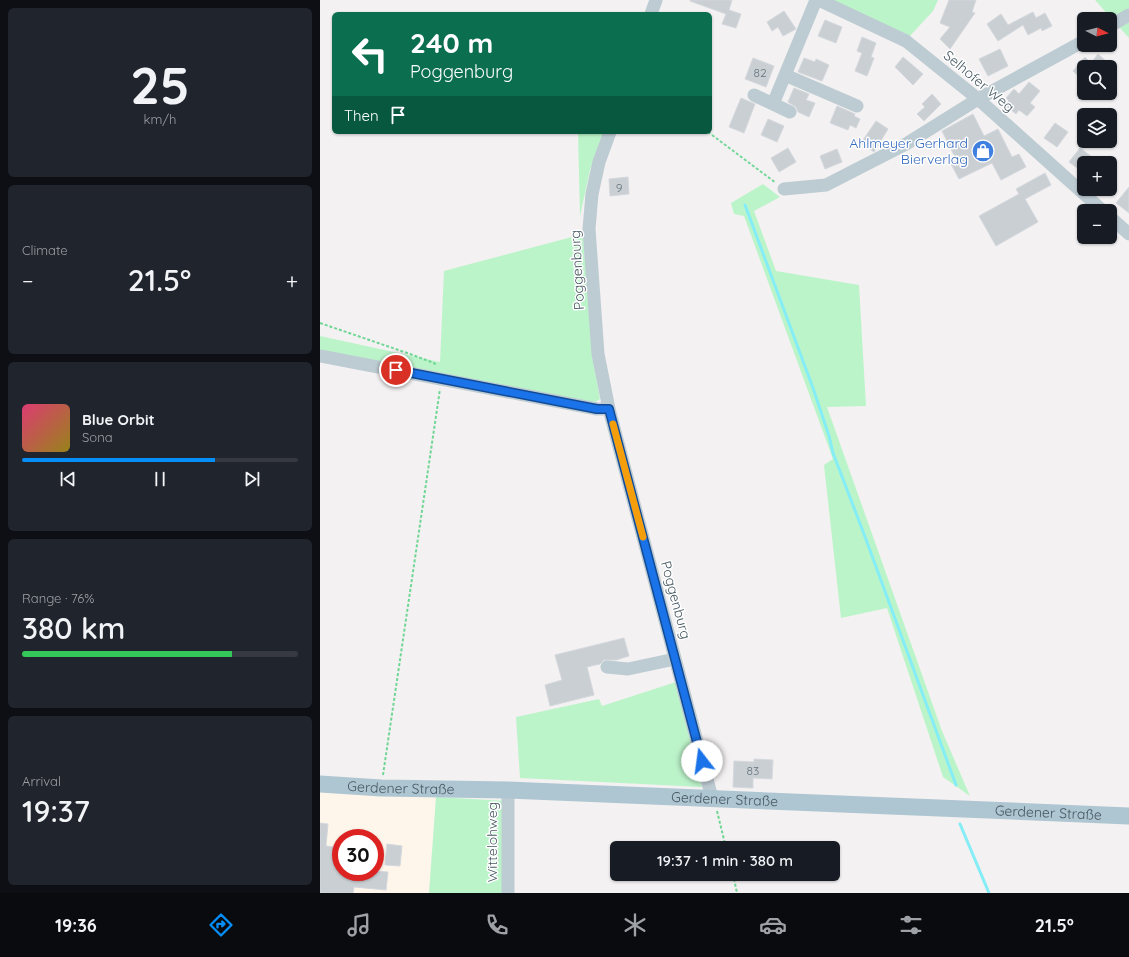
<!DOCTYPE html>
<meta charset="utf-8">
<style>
:root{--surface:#171b24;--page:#20242c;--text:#f1f3f6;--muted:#9ea1a6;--line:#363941;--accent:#068ff8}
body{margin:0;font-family:Quicksand,sans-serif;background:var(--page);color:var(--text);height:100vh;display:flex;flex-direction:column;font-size:15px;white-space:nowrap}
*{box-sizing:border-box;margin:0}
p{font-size:13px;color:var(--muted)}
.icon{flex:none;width:22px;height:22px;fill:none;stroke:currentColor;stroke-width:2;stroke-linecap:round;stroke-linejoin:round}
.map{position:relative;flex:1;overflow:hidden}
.sheet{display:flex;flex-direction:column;gap:8px;padding:8px;background:#0d0f14;width:320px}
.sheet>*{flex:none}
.guide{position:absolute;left:12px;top:12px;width:380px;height:122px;border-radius:6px;box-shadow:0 1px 3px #0004;background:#0b6e4f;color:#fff;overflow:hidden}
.needle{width:26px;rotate:96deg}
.fabs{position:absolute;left:757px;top:12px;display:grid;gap:8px}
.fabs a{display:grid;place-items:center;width:40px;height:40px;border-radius:6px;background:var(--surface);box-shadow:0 1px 3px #0004;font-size:20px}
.speed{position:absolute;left:12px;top:829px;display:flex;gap:8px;font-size:20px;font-weight:700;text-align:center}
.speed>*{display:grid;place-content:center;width:52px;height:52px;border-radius:50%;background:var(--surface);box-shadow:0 1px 3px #0004;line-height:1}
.speed .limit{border:6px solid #d22;background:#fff;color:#111}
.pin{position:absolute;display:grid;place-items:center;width:34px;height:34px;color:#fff;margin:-17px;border:2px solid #fff;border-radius:50%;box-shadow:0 1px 4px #0007}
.me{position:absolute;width:44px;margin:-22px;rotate:345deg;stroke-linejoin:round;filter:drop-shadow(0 0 3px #0008)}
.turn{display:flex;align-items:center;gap:14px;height:84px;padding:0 12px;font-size:18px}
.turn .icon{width:52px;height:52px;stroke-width:2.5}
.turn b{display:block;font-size:28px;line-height:34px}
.then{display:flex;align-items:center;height:38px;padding:0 12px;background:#0003;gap:8px;font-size:15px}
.big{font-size:30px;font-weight:600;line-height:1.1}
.sheet .tile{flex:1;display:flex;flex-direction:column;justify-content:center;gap:6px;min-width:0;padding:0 14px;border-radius:6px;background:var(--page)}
.sheet .dial{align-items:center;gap:0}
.dial b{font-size:52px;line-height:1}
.song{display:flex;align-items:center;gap:12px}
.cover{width:48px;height:48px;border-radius:6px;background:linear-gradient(135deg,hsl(340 70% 55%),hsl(50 70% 35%))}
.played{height:4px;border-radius:2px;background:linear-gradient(90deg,var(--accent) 70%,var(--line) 70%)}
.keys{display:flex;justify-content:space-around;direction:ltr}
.heat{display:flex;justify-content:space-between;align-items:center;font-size:22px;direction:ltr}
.charge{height:6px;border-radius:3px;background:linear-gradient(90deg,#34c759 76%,var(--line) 0)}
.trip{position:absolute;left:290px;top:841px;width:230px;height:40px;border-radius:6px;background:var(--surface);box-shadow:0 1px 3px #0004;font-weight:600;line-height:40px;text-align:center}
.tab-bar{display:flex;height:64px;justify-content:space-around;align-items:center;background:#090b0e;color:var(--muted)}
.tab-bar .icon{width:28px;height:28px}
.tab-bar .selected{color:var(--accent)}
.tab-bar b{font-size:18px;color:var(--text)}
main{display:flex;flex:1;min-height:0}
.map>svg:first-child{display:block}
.commercial{fill:#fef6ea;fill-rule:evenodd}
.green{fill:#bcf4ca}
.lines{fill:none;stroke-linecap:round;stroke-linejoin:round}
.stream{stroke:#84edf5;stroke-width:3}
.building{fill:#cacfd4;stroke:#d4d8dd}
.path{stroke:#70d696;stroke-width:2;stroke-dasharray:3 2;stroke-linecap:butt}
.minor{stroke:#bdcbd2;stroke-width:13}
.major{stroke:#aec5d2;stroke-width:17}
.route-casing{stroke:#114b97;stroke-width:10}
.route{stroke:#1a73e8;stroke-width:7}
.slow{stroke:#f59e0b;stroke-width:7}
.labels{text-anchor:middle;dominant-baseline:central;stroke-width:3;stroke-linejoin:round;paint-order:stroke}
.number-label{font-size:12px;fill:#67767e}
.street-label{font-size:14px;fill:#465861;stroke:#fff}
.shop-label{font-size:14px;fill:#366cbe;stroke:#fff;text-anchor:end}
</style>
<main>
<section class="sheet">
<div class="tile dial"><b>25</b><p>km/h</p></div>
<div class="tile"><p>Climate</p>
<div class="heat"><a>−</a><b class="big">21.5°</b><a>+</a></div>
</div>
<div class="tile">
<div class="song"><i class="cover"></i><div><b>Blue Orbit</b><p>Sona</p></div></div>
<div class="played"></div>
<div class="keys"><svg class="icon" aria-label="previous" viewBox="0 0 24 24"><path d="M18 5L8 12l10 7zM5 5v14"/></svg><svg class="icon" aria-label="pause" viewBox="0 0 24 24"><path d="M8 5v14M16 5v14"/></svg><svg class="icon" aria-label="next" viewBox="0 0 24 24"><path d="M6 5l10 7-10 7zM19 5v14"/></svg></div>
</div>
<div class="tile"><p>Range · 76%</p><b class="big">380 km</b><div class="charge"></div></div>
<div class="tile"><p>Arrival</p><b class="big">19:37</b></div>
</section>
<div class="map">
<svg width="809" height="893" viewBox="0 0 809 893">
<rect width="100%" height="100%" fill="#f3f1f1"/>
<path class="commercial" d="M 0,792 L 116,797 L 109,893 L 0,893 ZM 21,838 L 55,838 L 55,872 L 21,872 Z"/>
<path class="green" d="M 511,0 L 618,0 L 613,11 L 589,37 Z
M 775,0 L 809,0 L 809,38 Z
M 258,132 L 283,132 L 270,170 L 260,216 Z
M 443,184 L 460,197 L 434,211 L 456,271 L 539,285 L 546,406 L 507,407 L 622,731 L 650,796 L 623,777 L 567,608 L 521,618 L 504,465 L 513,459 L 424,216 L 414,214 L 411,203 Z
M 263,234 L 272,355 L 280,399 L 275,402 L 0,354 L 0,336 L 120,362 L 124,271 Z
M 356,682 L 382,787 L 200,778 L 196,717 L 279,699 L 282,706 Z
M 116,797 L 188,801 L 187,893 L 109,893 Z"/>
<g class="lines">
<path class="stream" d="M 425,205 L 493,388 L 509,436 L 513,453 L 544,534 L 636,785
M 640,824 L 669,893"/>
</g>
<path class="building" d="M 370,0 L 412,0 L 409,10 L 421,14 L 416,28 L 402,24 L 406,14 L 370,1 Z
M 629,0 L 656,0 L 652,12 L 655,13 L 630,49 L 620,39 L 630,27 L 620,23 Z
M 464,11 L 476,29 L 463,36 L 458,27 L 452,31 L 447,22 Z
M 713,12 L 716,18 L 725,13 L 732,26 L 722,31 L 721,28 L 708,35 L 703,25 L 678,41 L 667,24 L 681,14 L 688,25 Z
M 505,20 L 522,27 L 516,43 L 498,36 Z
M 542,37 L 556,43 L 551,57 L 554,58 L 547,76 L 535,71 L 542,53 L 537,51 Z
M 680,49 L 688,66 L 668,76 L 659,59 Z
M 778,54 L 787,62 L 782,67 L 764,67 L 764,81 L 753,71 L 765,57 L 771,63 Z
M 583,57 L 603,74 L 593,85 L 575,67 Z
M 433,58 L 454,66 L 446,87 L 425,79 Z
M 484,58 L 495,62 L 496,59 L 509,65 L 502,81 L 478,72 Z
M 709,82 L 720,91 L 710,103 L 715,107 L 707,116 L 699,110 L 696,114 L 685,105 L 689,101 L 686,98 L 694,89 L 699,94 Z
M 474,88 L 489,94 L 486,100 L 495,103 L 489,117 L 478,112 L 476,107 L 468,102 Z
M 612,94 L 621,104 L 604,121 L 597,114 L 605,107 L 602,104 Z
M 421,98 L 435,104 L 424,133 L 409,127 Z
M 517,106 L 535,114 L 534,116 L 540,119 L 536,128 L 530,125 L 528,130 L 510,123 Z
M 653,114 L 664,136 L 678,129 L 692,157 L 699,154 L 706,167 L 681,180 L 672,163 L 639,179 L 631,164 L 637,161 L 622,131 Z
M 448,119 L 464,126 L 457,142 L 441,135 Z
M 556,121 L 568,129 L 554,152 L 541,143 Z
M 735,123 L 748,132 L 737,147 L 724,138 Z
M 468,148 L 476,162 L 459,172 L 451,158 Z
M 760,148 L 772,157 L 767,163 L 764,163 L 764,168 L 761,171 L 749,162 Z
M 517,149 L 522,162 L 505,169 L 500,156 Z
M 725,173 L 731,185 L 705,199 L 718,222 L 676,246 L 659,216 L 699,194 L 696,189 Z
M 308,177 L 309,194 L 290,196 L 289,179 Z
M 809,187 L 809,213 L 796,203 Z
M 304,638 L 309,656 L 296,660 L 284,660 L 280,664 L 267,667 L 274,695 L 230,706 L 225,685 L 242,680 L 235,655 Z
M 434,759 L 453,760 L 452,779 L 433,778 L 433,788 L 413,787 L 414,761 L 434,762 Z
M 0,823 L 8,824 L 6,846 L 15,847 L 14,867 L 21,868 L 21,872 L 55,872 L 55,871 L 68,872 L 66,890 L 34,887 L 33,893 L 0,893 Z
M 67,844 L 82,846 L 80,866 L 65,865 Z"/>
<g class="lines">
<path class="path" d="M 388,132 L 456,183
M 0,323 L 90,354 L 114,363 L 117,366
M 63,775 L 120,389
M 397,811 L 406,848
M 413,874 L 417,893"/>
<path class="minor" d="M 499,0 L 586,41 L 658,99 L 783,211
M 331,14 L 336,0
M 790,26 L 809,15
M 465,75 L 537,106
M 434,95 L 470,112
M 453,104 L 496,0
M 290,132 L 279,162 L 272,194 L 269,229 L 278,354 L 289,409 L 392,798
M 464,189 L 506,185 L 586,144 L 658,99 L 764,41
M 790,217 L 809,234
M 0,356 L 277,409 L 289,409
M 287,667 L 308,669 L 355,659
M 188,790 L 188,893"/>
<path class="major" id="s1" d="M 0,784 L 61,788 L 188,790 L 809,816"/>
</g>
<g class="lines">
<g class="route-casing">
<path id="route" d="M 76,370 L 277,409 L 289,409 L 382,761"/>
</g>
<use href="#route" class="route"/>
<path class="slow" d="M 293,424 L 323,537"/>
</g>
<defs>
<g id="shop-disc" transform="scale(1.15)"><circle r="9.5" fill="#3f7fe0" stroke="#fff"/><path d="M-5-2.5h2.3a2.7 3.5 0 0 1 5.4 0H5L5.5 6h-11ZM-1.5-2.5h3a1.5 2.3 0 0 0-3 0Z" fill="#fff"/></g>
</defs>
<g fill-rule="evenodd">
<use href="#shop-disc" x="663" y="151"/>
</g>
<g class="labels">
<g class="number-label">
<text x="440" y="72">82</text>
<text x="299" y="187">9</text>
<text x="433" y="770">83</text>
</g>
<g class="street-label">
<text transform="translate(659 81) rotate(40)">Selhofer Weg</text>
<text transform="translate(257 270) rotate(-93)">Poggenburg</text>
<text transform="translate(356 600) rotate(75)">Poggenburg</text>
<text stroke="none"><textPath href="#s1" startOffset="81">Gerdener Straße</textPath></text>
<text stroke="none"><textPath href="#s1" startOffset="405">Gerdener Straße</textPath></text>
<text stroke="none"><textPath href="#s1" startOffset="729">Gerdener Straße</textPath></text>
<text transform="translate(172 842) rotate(-90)">Wittelohweg</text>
</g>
<g class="shop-label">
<text x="648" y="143">Ahlmeyer Gerhard<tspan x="648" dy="16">Bierverlag</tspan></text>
</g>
</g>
</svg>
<div class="fabs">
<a><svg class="needle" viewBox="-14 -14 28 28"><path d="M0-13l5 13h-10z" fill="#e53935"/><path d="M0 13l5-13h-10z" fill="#9ea1a6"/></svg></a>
<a><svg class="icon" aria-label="search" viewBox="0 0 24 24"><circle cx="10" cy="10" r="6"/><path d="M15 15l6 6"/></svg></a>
<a><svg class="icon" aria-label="layers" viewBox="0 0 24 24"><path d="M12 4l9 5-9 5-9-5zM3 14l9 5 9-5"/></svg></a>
<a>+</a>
<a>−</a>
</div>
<div class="speed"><div class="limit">30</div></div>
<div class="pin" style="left:76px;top:370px;background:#d93025"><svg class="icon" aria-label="arrive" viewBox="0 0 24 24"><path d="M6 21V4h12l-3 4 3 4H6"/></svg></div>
<svg class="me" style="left:382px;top:761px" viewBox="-20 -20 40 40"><circle r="19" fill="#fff"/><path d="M0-13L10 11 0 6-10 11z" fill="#1a73e8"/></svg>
<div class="trip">19:37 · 1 min · 380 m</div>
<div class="guide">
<div class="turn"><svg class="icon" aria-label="left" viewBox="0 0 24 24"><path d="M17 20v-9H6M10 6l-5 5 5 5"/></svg><div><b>240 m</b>Poggenburg</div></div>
<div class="then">Then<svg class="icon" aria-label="arrive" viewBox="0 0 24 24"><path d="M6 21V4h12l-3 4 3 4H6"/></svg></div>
</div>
</div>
</main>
<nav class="tab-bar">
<b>19:36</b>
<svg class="icon selected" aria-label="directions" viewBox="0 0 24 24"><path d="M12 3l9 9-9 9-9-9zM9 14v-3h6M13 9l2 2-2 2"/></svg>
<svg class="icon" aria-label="music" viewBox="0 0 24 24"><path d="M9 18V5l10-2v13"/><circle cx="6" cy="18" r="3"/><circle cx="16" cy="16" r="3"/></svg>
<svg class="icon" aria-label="phone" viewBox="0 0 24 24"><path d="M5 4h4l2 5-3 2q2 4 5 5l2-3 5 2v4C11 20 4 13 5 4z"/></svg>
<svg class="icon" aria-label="climate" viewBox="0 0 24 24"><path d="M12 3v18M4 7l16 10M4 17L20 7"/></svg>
<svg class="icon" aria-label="car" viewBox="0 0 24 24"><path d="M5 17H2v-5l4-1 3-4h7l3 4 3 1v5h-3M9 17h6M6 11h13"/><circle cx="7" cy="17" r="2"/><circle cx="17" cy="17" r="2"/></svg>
<svg class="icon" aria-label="filters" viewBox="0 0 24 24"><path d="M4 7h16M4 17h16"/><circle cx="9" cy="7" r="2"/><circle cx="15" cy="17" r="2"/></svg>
<b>21.5°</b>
</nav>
